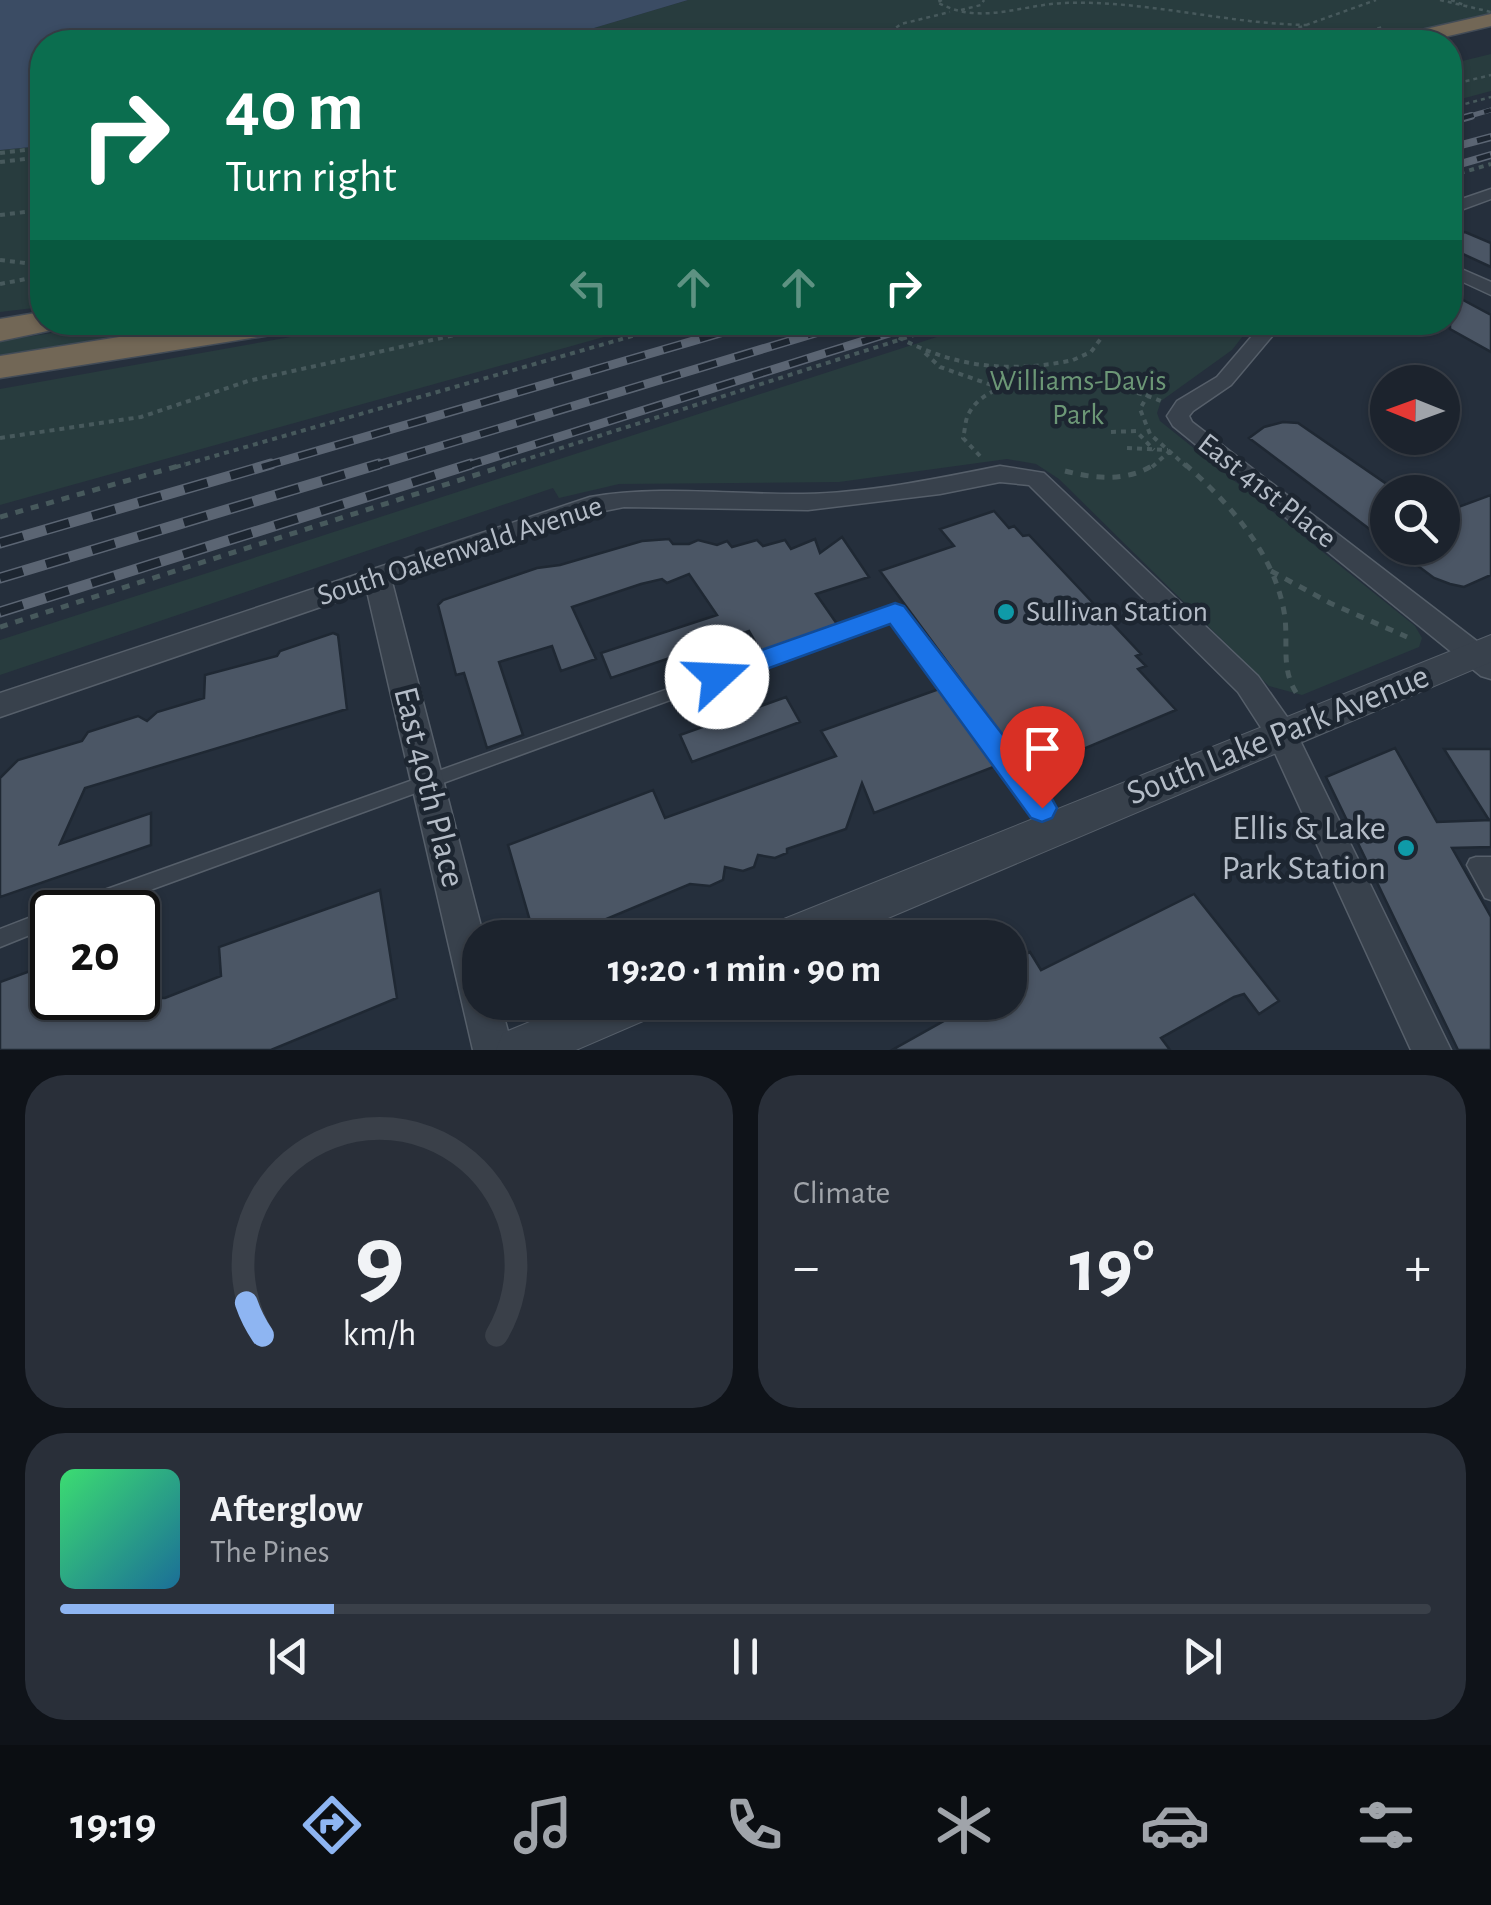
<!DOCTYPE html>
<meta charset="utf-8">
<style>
:root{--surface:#1c232d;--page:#292f39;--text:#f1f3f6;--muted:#a0a4aa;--line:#3a4049;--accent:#8eb5f2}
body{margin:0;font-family:"Alegreya Sans",sans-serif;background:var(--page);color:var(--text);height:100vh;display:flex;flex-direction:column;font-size:38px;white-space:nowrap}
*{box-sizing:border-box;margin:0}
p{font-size:32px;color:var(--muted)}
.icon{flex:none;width:55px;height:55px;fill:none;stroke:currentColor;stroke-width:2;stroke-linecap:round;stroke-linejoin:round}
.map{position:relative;height:1050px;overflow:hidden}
.panel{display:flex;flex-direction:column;gap:25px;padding:25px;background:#0f1319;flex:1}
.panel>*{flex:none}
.banner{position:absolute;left:30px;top:30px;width:1432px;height:305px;border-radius:40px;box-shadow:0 2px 8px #0004,0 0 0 2px var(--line);background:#0b6e4f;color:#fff;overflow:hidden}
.needle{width:65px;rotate:271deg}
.controls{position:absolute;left:1370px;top:365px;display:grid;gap:20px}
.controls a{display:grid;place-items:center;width:90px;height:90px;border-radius:50%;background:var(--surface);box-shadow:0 2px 8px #0004,0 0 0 2px var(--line);font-size:50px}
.speed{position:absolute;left:30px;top:890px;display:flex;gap:20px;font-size:50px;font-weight:700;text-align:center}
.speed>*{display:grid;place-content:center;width:130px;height:130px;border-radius:50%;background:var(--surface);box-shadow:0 2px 8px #0004,0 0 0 2px var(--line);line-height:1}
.speed .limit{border:5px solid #111;border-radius:15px;background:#fff;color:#111}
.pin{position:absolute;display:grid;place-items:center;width:85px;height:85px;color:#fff;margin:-102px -42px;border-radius:50% 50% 50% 0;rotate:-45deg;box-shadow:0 0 10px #0007}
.pin .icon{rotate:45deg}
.me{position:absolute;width:110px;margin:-55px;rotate:70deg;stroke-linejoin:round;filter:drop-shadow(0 0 8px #0008)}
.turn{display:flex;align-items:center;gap:35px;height:210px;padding:0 30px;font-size:45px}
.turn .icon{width:130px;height:130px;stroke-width:2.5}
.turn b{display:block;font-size:70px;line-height:85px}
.lanes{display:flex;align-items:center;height:95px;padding:0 30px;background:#0003;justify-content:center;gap:50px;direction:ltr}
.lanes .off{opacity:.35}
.big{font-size:75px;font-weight:700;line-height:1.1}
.panel .card{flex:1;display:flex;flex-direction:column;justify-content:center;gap:15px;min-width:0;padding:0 35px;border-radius:40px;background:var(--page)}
.panel .dial{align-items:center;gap:0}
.dial svg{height:260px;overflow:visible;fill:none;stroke:var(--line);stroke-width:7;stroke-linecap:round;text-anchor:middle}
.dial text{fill:var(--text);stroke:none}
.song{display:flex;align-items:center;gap:30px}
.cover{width:120px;height:120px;border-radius:15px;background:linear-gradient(135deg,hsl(140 70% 55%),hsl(200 70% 35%))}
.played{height:10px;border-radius:5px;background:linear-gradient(90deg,var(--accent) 20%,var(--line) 20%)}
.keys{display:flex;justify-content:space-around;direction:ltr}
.heat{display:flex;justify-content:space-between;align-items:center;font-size:55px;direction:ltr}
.panel .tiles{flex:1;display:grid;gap:25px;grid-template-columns:1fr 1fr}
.card:last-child{grid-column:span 2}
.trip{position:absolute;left:462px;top:920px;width:565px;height:100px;border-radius:40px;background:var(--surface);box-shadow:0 2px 8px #0004,0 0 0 2px var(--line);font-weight:700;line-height:100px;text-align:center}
.menu{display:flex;height:160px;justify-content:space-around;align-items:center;background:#0b0e12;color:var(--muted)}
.menu .icon{width:70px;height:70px}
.menu .active{color:var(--accent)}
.menu b{font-size:45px;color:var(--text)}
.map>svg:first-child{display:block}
.green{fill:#283c3e}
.water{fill:#3b4c64}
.building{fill:#4b5665;stroke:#1f2833;stroke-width:2.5}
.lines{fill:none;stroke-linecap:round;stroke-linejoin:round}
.service-casing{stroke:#565f6a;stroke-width:3}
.minor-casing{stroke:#565f6a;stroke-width:3}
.tertiary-casing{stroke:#565f6a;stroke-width:2}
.motorway-casing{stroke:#434c57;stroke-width:3}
.path-far2{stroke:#47595c;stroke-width:2.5;stroke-dasharray:4 4;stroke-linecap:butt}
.path-far1{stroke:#47595c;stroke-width:4;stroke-dasharray:5 5;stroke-linecap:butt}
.path{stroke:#47595c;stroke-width:5;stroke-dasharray:8 8;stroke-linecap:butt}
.service{fill:#38414c;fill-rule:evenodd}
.minor{fill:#38414c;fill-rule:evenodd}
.tertiary{fill:#38414c;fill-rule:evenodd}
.motorway{fill:#726756;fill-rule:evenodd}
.rail-far3-casing{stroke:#5b6573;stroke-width:5}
.rail-far2-casing{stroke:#5b6573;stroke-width:8}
.rail-far1-casing{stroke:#5b6573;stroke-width:9}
.rail-casing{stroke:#5b6573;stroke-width:11}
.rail-far3{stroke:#1d2631;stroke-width:4;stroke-dasharray:11;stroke-linecap:butt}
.rail-far2{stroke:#1d2631;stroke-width:5;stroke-dasharray:14;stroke-linecap:butt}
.rail-far1{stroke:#1d2631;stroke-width:6;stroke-dasharray:19;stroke-linecap:butt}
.rail{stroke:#1d2631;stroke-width:8;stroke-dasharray:24;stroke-linecap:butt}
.path-bridge-far1{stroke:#47595c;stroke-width:2.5;stroke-dasharray:4 4;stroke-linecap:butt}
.path-bridge{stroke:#47595c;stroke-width:4;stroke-dasharray:5 5;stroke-linecap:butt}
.route{fill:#1a73e8;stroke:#114b97;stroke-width:2.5}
.culture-dot{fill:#0f9aa8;stroke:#1d2631;stroke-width:4}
.labels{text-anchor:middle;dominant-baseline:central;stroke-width:9;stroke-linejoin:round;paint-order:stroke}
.park-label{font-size:30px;fill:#6c9776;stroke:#1d2631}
.street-label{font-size:30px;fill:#b4bcc7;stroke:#1d2631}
.poi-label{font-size:30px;fill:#b4bcc7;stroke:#1d2631;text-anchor:start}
.near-street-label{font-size:35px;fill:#b4bcc7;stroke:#1d2631}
.near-poi-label{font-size:35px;fill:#b4bcc7;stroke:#1d2631;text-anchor:end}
</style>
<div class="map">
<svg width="1491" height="1050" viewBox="0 0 1491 1050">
<rect width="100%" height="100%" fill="#252f3c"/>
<path class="green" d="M 688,0 L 1491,0 L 1491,13 L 1368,42 L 547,42 Z
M 1491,54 L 1491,91 L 1450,102 L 1450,64 Z
M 42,146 L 42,307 L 0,312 L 0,150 Z
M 375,322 L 654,323 L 0,505 L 0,389 Z
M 983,322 L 1253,323 L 1232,350 L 1161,401 L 1157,413 L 1160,421 L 1415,626 L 1422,638 L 1419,647 L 1302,695 L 1269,686 L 1059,479 L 1036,464 L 1007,459 L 839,482 L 619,484 L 559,498 L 553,488 L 0,675 L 0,640 Z
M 117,323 L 207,323 L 0,355 L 0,341 Z"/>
<path class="water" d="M 0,0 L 688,0 L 547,42 L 42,42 L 42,146 L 0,150 Z"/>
<path class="building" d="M 1465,232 L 1491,243 L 1491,267 L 1450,248 L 1450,237 Z
M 1450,293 L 1491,315 L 1491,352 L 1450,329 Z
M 1283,422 L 1298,423 L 1388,485 L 1388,543 L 1249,438 L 1264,427 Z
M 1491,495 L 1491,575 L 1464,587 L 1450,584 L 1434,578 L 1394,548 L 1442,548 L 1442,513 Z
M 994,511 L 1009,528 L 1014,526 L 1023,536 L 1029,535 L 1141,654 L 1136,656 L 1146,666 L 1138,669 L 1176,710 L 1031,771 L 1022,763 L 880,571 L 954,546 L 940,529 Z
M 842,537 L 869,577 L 816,594 L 837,624 L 761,652 L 749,631 L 611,678 L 601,653 L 717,615 L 689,574 L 667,583 L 662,579 L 641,584 L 572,607 L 596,659 L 561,671 L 552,646 L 499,662 L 523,735 L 487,748 L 464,673 L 456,675 L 438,605 L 443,600 L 537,568 L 560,565 L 642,541 L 669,539 L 673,544 L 689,544 L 698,540 L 717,545 L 727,541 L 732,547 L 757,540 L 763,546 L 785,540 L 791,549 L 815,539 L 820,553 Z
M 333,633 L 338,635 L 347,709 L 85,788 L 60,844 L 151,813 L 151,845 L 0,897 L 0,778 L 18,760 L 82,741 L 88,732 L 138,716 L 147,721 L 157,712 L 204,698 L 205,675 L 277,656 L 280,651 Z
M 939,689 L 996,766 L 874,813 L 862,783 L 846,829 L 787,849 L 787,853 L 775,858 L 758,855 L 754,867 L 743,871 L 725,867 L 723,880 L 710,886 L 690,884 L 561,938 L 535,938 L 508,845 L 653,790 L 665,818 L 836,756 L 821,731 Z
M 786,697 L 800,722 L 692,762 L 680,735 Z
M 1395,748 L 1437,822 L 1489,820 L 1444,749 L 1491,749 L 1491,847 L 1452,848 L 1491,917 L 1491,1050 L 1458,1050 L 1326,777 Z
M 380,890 L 397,998 L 271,1050 L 0,1050 L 0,982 L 52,963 L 52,998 L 165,998 L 221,976 L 219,947 Z
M 1194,894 L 1279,1001 L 1259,1014 L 1244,994 L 1234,997 L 1161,1038 L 1170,1050 L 892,1050 L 967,1008 L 983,1002 L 1010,1002 L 1010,963 L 1030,952 L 1041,970 Z"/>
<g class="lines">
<g class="service-casing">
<path id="service" d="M 895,608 L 900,609 L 1061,821 L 1063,826 L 1061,831 L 1055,834 L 1049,831 L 892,619 L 90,912 L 59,912 L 62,906 L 68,903 Z
M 1476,857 L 1491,857 L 1491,900 L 1485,898 L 1467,865 L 1470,859 Z
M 52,909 L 59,912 L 52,912 L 52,926 L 0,947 L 0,929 Z"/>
</g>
<g class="minor-casing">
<path id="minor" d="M 1491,189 L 1491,199 L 1450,214 L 1450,203 Z
M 1450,264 L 1491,282 L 1491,295 L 1450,276 Z
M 1264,322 L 1284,322 L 1231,385 L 1193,411 L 1189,416 L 1192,422 L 1491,652 L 1491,679 L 1481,676 L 1173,426 L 1167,416 L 1177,401 L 1217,377 Z
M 1000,466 L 1044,473 L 1258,676 L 1292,724 L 1451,1050 L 1411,1050 L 1269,740 L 1238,692 L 1029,485 L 1000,482 L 940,494 L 808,510 L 624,507 L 594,513 L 392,582 L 484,938 L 480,938 L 480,1002 L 500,1002 L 513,1050 L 473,1050 L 367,591 L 0,717 L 0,693 L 590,497 C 660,485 733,495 803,494 C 868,493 936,479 1000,466 Z"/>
</g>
<g class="tertiary-casing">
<path id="tertiary" d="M 1491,635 L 1491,662 L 841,938 L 767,938 L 774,923 Z
M 578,1002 L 657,1002 L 650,1018 L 576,1050 L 496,1050 L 503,1033 Z"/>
</g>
<g class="motorway-casing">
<path id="motorway" d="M 1491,14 L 1491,26 L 1423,42 L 1388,42 L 1391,37 Z
M 42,312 L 42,322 L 62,322 L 57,329 L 0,341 L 0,319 Z
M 213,322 L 300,322 L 295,329 L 283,333 L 0,378 L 0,356 Z"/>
</g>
<path class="path-far2" d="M 942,0 L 937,2 C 979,26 1019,5 1064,3 C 1147,0 1226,24 1308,25
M 1451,0 L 1467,6
M 961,10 L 981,5 L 984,0
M 877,42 L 901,24 L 950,12
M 1236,42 L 1295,29 L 1376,0
M 1323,42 L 1383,27
M 1450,85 L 1491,75
M 1450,108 L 1491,97"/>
<path class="path-far1" d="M 0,153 L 42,148
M 0,162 L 42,157
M 1450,176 L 1491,164
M 0,215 L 42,210
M 0,260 L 42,265
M 0,284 L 42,276
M 925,353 L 940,367 L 1003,389
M 1073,360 L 1091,352 L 1113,322
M 1149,393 L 1140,409 L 1150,434 L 1187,467
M 1111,432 L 1136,431 L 1154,450
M 0,438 L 141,417 L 248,381 L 513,322
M 1127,448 L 1168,450
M 980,456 L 963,438 C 965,431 965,421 968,415 C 995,360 1118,383 1161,401
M 176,467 L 681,322
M 502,467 L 955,322
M 1152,467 L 1171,450"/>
<path class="path" d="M 1185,464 C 1230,504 1277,556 1285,618 C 1288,646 1281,670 1297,694
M 1065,471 C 1096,479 1127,482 1155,464
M 0,517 L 185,464
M 1271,571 L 1330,603 L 1407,637
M 0,627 L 510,464"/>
<use href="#service" class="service"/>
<use href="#minor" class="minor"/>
<use href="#tertiary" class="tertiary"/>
<use href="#motorway" class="motorway"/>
<g class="rail-far3-casing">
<path id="rail-far3" d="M 1463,118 L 1491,110"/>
</g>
<g class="rail-far2-casing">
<path id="rail-far2" d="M 1450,122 L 1471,116
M 1450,148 L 1491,137
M 1450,167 L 1491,155"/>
</g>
<g class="rail-far1-casing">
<path id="rail-far1" d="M 262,467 L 758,322
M 371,467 L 852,322
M 463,467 L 924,322"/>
</g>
<g class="rail-casing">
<path id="rail" d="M 0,543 L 271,464
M 0,578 L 379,464
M 0,612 L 471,464"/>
</g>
<use href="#rail-far3" class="rail-far3"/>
<use href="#rail-far2" class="rail-far2"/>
<use href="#rail-far1" class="rail-far1"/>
<use href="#rail" class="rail"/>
<path class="path-bridge-far1" d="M 1440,0 L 1491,12"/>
<path class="path-bridge" d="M 873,322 C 936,364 999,376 1073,360"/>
</g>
<path class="route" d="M 895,603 L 904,606 L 1052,799 L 1057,808 L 1052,818 L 1042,822 L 1031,818 L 890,624 L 717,687 L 708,684 L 704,677 L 708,669 Z"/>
<g class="culture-dot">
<circle cx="1006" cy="612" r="10"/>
<circle cx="1406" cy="848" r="10"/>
</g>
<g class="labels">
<g class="park-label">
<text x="1078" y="381">Williams-Davis<tspan x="1078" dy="34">Park</tspan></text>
</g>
<g class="street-label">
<text transform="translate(1267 491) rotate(38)">East 41st Place</text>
<text transform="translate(460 551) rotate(-18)">South Oakenwald Avenue</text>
</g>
<g class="poi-label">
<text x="1026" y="612">Sullivan Station</text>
</g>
<g class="near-street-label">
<text transform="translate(1278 735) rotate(-22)">South Lake Park Avenue</text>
<text transform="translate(429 787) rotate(76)">East 40th Place</text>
</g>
<g class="near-poi-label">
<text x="1386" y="828">Ellis &amp; Lake<tspan x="1386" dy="40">Park Station</tspan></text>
</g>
</g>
</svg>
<div class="controls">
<a><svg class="needle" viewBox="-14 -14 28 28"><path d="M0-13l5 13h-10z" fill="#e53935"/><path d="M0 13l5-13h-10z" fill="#a0a4aa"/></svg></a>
<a><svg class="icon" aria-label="search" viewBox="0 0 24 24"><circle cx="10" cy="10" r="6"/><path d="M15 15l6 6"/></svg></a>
</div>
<div class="speed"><div class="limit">20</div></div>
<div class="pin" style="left:1042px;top:808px;background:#d93025"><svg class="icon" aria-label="arrive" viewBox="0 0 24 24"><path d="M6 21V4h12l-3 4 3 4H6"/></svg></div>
<svg class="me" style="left:717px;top:677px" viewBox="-20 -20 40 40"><circle r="19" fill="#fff"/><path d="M0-13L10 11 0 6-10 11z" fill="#1a73e8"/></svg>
<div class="trip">19:20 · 1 min · 90 m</div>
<div class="banner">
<div class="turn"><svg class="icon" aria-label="right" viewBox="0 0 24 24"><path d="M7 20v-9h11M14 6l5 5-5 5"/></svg><div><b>40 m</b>Turn right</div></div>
<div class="lanes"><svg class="icon off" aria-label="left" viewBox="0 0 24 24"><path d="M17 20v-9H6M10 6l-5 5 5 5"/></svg><svg class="icon off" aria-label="ahead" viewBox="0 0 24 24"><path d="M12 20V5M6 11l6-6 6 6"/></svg><svg class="icon off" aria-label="ahead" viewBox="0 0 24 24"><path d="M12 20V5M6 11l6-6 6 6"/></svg><svg class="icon" aria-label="right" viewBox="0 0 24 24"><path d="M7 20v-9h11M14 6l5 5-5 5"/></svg></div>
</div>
</div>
<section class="panel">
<div class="tiles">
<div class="card dial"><svg viewBox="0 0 100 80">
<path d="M14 69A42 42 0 1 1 86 69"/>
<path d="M14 69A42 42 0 0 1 9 59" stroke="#8eb5f2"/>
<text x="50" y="56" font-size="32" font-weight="700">9</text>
<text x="50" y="72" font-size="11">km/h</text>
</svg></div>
<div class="card"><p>Climate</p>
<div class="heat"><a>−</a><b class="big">19°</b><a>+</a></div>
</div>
<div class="card">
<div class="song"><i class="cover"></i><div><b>Afterglow</b><p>The Pines</p></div></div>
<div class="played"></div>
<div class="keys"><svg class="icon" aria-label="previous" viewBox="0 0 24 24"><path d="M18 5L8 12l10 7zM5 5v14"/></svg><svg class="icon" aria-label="pause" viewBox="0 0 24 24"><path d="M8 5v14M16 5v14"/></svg><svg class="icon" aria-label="next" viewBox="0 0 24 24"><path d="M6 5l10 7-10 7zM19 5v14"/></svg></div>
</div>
</div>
</section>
<nav class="menu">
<b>19:19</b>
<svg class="icon active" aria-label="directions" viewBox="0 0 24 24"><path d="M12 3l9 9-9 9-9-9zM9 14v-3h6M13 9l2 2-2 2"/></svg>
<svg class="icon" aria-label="music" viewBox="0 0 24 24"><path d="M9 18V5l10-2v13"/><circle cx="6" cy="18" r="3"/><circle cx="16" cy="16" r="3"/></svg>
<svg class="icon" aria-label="phone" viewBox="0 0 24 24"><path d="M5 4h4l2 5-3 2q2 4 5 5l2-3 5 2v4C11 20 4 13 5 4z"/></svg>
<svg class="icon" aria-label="climate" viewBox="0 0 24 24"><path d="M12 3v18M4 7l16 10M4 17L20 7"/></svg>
<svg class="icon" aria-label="car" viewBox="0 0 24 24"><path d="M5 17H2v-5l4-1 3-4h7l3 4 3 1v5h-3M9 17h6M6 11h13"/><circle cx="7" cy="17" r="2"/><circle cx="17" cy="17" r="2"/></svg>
<svg class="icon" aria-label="filters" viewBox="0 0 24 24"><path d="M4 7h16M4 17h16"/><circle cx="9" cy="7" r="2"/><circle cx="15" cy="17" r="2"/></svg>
</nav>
